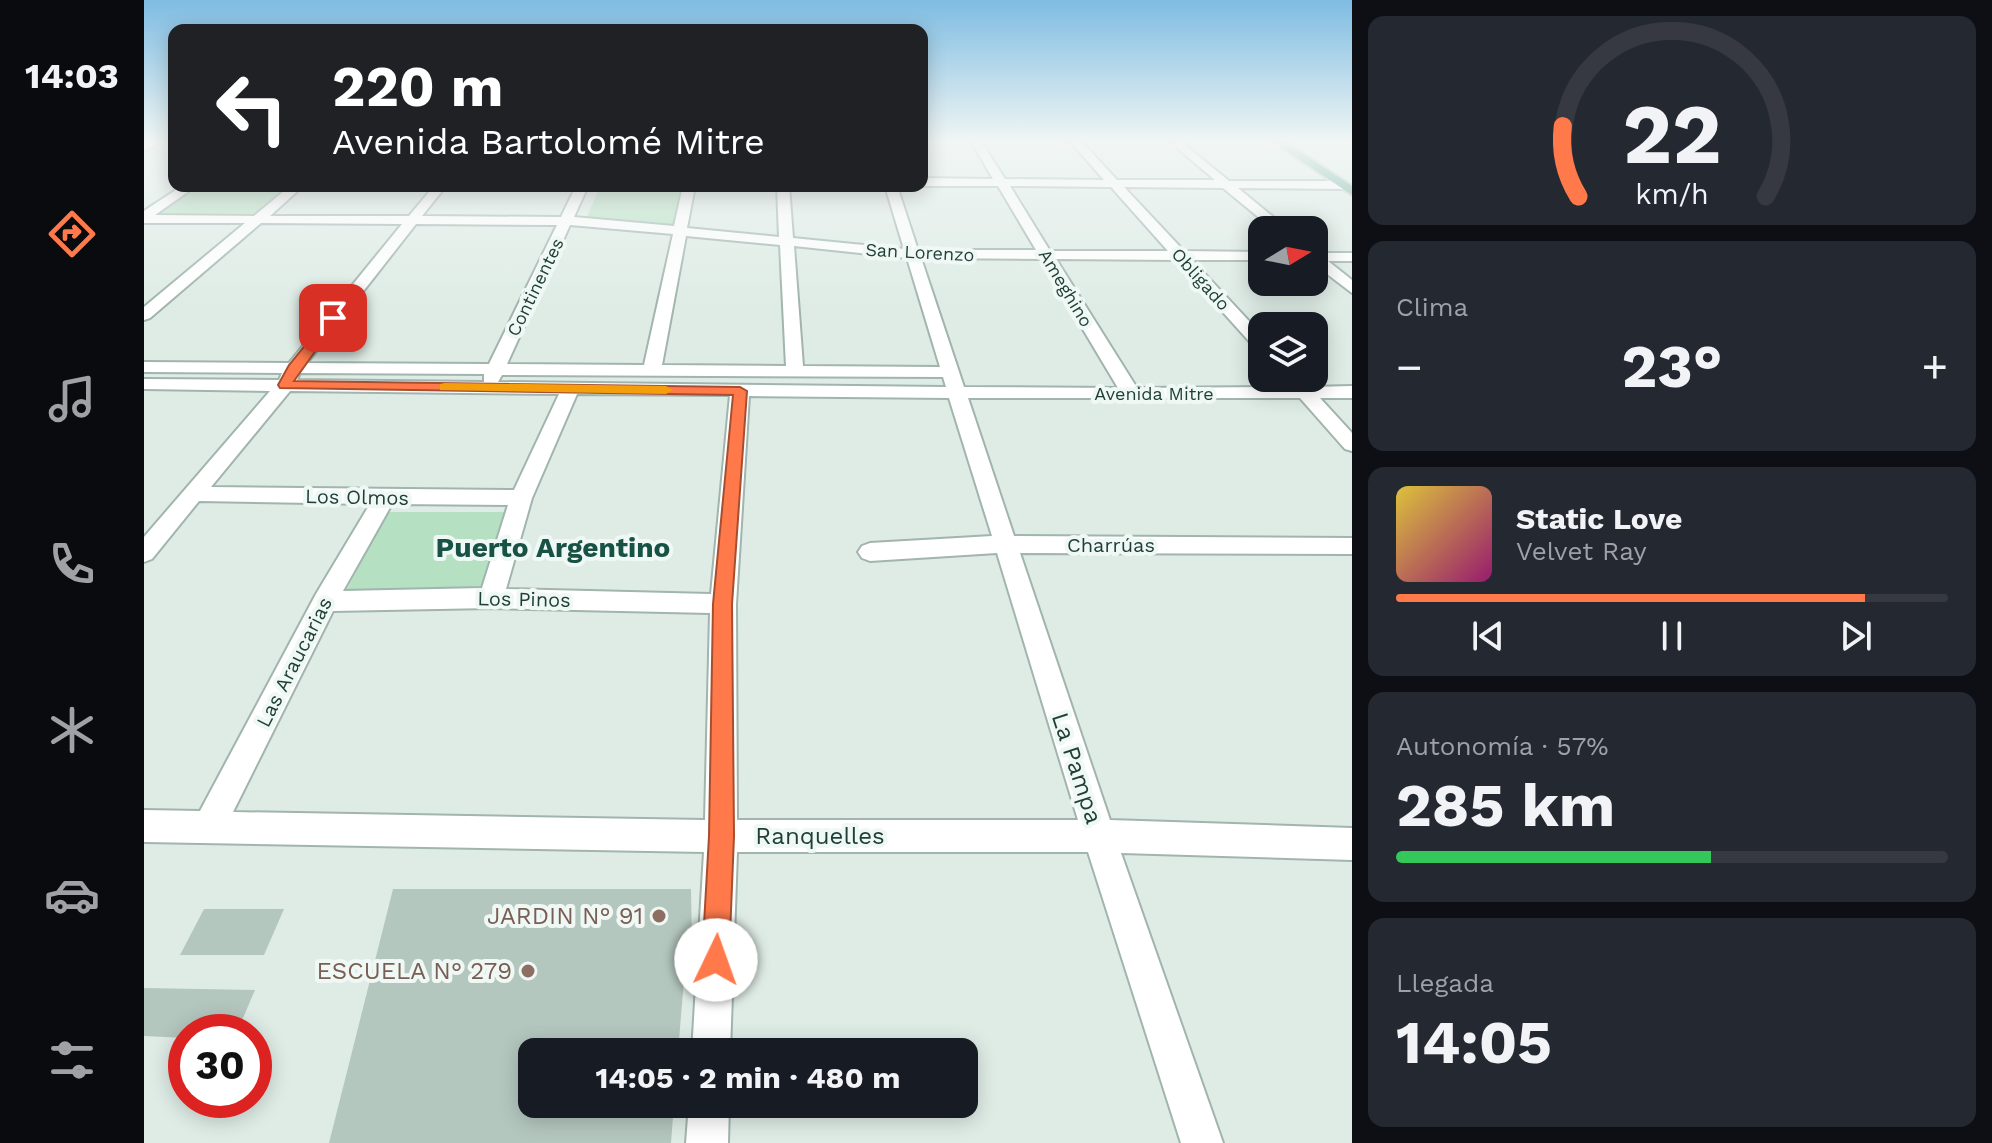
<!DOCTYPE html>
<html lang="es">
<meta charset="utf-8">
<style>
:root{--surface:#171b24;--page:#242831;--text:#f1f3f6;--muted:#9ea1a6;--line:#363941;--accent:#ff794a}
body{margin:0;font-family:"Work Sans",sans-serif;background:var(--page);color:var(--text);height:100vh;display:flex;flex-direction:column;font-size:30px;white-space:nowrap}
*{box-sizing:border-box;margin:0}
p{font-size:26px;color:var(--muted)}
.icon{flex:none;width:44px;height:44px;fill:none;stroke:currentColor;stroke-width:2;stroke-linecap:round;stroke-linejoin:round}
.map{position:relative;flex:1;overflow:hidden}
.details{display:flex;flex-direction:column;gap:16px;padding:16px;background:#0d0f14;width:640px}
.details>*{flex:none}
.top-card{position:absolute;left:24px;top:24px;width:760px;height:168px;border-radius:16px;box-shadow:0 4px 20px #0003;background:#202124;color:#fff;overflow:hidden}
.needle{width:52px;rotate:80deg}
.fabs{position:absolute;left:1104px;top:216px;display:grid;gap:16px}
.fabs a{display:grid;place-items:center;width:80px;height:80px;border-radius:16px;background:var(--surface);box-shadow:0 4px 20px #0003;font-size:40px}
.speed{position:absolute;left:24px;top:1014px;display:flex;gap:16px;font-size:40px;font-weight:700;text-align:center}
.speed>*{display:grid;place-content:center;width:104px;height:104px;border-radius:50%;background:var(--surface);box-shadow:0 4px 20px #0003;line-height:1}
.speed .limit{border:12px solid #d22;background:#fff;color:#111}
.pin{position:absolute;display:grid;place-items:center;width:68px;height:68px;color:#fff;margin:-34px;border-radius:16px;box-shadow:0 4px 12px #0006}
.me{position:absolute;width:88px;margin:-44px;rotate:3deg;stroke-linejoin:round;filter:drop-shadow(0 0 6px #0008)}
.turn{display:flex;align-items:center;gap:28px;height:168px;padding:0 32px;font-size:36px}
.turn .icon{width:104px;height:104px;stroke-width:2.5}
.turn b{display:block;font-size:56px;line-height:68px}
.big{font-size:60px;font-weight:700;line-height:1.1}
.details .card{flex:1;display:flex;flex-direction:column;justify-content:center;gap:12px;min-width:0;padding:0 28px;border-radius:16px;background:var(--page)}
.details .dial{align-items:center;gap:0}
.dial svg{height:208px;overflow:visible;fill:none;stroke:var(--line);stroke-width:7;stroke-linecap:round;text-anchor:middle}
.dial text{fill:var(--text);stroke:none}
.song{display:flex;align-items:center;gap:24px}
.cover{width:96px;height:96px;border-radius:12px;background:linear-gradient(135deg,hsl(50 70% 55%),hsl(320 70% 35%))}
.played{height:8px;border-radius:4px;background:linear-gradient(90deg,var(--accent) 85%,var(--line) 85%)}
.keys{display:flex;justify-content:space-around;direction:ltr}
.heat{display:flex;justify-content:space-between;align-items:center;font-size:44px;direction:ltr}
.charge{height:12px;border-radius:6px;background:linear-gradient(90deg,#34c759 57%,var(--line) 0)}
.trip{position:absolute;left:374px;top:1038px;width:460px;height:80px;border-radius:16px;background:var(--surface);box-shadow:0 4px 20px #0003;font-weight:700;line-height:80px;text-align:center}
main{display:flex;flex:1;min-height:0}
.dock{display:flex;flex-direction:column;width:144px;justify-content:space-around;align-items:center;background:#090b0e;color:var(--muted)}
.dock .icon{width:56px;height:56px}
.dock .on{color:var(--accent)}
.dock b{font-size:36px;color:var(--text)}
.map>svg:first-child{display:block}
.green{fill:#b5e0c1}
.building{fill:#b4c7bf}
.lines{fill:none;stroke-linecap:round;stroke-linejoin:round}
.minor-casing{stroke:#a1b4ae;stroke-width:4}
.major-casing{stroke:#c0c9c7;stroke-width:4}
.minor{fill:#fff;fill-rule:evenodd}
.major{fill:#5ea795;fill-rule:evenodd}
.route{fill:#ff794a;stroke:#a64f30;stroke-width:2}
.slow{fill:#f59e0b}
.education-dot{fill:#8d6e63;stroke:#eff8f4;stroke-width:3}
.labels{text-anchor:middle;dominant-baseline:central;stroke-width:8;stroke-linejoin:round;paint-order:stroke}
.far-street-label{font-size:18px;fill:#1e3e36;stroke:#eff8f4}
.street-label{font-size:20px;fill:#1e3e36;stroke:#eff8f4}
.near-street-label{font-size:24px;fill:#1e3e36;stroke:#eff8f4}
.near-education-label{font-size:24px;fill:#785e54;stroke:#eff8f4;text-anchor:end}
.district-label{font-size:28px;font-weight:bold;fill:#185245;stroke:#eff8f4}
</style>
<main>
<nav class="dock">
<b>14:03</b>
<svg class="icon on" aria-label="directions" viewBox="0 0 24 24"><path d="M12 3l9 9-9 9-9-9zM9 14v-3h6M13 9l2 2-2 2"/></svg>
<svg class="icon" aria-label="music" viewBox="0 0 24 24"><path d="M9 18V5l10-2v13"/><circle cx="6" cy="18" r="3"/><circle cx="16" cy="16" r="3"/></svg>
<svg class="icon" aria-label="phone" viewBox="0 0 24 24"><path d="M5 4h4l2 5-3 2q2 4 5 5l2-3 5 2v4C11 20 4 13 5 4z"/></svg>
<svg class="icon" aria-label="climate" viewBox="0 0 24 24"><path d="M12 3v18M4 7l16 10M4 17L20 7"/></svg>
<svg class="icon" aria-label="car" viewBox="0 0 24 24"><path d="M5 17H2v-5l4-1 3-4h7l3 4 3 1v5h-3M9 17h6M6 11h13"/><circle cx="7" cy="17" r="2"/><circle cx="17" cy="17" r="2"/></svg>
<svg class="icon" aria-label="filters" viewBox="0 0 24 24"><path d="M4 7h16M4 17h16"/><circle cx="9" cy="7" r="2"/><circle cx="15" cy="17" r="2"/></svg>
</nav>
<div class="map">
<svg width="1208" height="1143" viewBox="0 0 1208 1143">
<rect width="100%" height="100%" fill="#dfece6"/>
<path class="green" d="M 54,186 L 148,186 L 112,215 L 12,215 Z
M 456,186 L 540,186 L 529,226 L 443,217 Z
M 243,512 L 368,512 L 340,598 L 199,597 Z"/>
<path class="building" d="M 249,889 L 547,889 L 548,944 L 543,944 L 534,1052 L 388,1052 L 388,1104 L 530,1104 L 527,1143 L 185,1143 Z
M 60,909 L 140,909 L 120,955 L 36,955 Z
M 0,988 L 111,990 L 93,1032 L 42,1032 L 42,1038 L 0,1036 Z"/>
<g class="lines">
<g class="minor-casing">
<path id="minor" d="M 6,141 L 18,141 L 0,151 L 0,144 Z
M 827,141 L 837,141 L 861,179 L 960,180 L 926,141 L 937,141 L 973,180 L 1071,180 L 1025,141 L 1036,141 L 1085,181 L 1198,181 L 1204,185 L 1198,189 L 1094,188 L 1145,230 L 1130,230 L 1079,188 L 980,187 L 1040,251 L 1118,252 L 1118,260 L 1048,260 L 1118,335 L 1118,350 L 1112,349 L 1032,260 L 912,259 L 993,388 L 1147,387 L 1148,380 L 1154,379 L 1166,387 L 1208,386 L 1208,398 L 1176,398 L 1208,433 L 1208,451 L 1201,449 L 1156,398 L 824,398 L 870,536 L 1208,538 L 1208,554 L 876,553 L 966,820 L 1208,828 L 1208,860 L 977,853 L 1079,1143 L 1037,1143 L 944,852 L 593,852 L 586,1052 L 548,1052 L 560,852 L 0,842 L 0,810 L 56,811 L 172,594 L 226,504 L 55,501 L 8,559 L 0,562 L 0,537 L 126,391 L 0,389 L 0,379 L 135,380 L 138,373 L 0,372 L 0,362 L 145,363 L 258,224 L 117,223 L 6,318 L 0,320 L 0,307 L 101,223 L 0,223 L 0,211 L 38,186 L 52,186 L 11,215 L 110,216 L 146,186 L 159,186 L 126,216 L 265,216 L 290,186 L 302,186 L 278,216 L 417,217 L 432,186 L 444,186 L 430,217 L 530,226 L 539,186 L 551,186 L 543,228 L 635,237 L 633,186 L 645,186 L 649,238 L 760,249 L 741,186 L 753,186 L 774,250 L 892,250 L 854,186 L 778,186 L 778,178 L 849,179 ZM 866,186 L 967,187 L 1024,251 L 906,251 ZM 272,224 L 413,225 L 345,364 L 163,363 ZM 426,225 L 529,234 L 500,365 L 363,364 ZM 542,236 L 636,245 L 642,366 L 518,365 ZM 650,246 L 763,258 L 796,367 L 659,366 ZM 777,258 L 897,259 L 974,388 L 820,387 ZM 156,373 L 340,374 L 340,382 L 153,380 ZM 358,375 L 799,377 L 802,387 L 354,382 ZM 146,391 L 415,394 L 370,490 L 67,487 ZM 433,394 L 586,395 L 567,594 L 362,589 L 388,498 ZM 605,396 L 805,398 L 848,536 L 726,543 L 718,546 L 714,552 L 718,558 L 726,561 L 853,553 L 934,820 L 593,820 L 592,604 ZM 248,504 L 364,505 L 338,588 L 199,591 ZM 347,608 L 566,613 L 561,820 L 89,812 L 189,611 Z
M 1170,253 L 1208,253 L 1208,261 L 1184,261 L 1208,280 L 1208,293 L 1170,264 Z
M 545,1104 L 585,1104 L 584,1143 L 542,1143 Z"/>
</g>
<g class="major-casing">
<path id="major" d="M 1128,141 L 1140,141 L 1208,186 L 1208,195 Z"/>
</g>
<use href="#minor" class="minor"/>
<use href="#major" class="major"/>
</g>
<linearGradient id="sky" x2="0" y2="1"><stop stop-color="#7ebce2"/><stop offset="0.47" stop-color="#f1f6f4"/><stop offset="1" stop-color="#f1f6f4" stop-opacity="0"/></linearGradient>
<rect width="1208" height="301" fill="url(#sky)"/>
<path class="route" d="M 189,315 L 195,318 L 150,381 L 596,387 L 603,391 L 588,604 L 590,836 L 585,960 L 581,969 L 572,973 L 562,969 L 558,960 L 565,836 L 569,604 L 589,395 L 136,388 L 134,385 L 145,365 L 185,316 Z"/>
<path class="slow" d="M 301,383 L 522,386 L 529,390 L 522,394 L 296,390 L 296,384 Z"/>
<g class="education-dot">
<circle cx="515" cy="916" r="8"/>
<circle cx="384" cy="971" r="8"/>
</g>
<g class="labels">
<g class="far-street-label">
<text transform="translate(776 252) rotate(3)">San Lorenzo</text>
<text transform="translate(1057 279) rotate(48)">Obligado</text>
<text transform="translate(391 287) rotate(-64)">Continentes</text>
<text transform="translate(922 288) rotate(59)">Ameghino</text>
<text x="1010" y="393">Avenida Mitre</text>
</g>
<g class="street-label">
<text transform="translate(213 497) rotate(1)">Los Olmos</text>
<text x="967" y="545">Charrúas</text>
<text transform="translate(380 599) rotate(1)">Los Pinos</text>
<text transform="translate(150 662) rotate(-63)">Las Araucarias</text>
</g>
<g class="near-street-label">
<text transform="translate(933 768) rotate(72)">La Pampa</text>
<text x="676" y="836">Ranquelles</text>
</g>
<g class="near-education-label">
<text x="499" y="916">JARDIN N° 91</text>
<text x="368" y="971">ESCUELA N° 279</text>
</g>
<g class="district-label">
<text x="409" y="547">Puerto Argentino</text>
</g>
</g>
</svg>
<div class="fabs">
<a><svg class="needle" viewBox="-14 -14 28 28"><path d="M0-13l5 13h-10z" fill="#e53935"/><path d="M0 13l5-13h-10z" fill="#9ea1a6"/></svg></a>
<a><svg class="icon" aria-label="layers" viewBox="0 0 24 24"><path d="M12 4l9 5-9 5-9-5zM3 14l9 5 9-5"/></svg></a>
</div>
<div class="speed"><div class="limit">30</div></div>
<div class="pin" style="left:189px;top:318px;background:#d93025"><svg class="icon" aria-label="arrive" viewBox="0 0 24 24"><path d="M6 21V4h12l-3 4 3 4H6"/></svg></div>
<svg class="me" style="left:572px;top:960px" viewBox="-20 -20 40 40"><circle r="19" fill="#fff"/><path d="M0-13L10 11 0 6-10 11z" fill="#ff794a"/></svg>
<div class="trip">14:05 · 2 min · 480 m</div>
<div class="top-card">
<div class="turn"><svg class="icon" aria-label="left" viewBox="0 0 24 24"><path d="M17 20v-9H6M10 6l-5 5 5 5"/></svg><div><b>220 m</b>Avenida Bartolomé Mitre</div></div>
</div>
</div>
<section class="details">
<div class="card dial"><svg viewBox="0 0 100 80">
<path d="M14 69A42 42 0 1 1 86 69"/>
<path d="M14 69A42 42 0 0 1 8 42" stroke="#ff794a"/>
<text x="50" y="56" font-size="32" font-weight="700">22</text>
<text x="50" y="72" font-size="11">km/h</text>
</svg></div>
<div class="card"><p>Clima</p>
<div class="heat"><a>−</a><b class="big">23°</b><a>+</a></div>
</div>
<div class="card">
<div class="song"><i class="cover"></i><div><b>Static Love</b><p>Velvet Ray</p></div></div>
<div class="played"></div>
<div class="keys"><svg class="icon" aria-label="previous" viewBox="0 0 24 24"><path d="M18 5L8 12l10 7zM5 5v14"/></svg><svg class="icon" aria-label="pause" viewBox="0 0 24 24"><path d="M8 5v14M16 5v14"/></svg><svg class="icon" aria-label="next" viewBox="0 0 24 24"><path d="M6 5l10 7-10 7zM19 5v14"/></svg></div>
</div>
<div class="card"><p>Autonomía · 57%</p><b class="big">285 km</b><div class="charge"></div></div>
<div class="card"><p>Llegada</p><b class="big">14:05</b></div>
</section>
</main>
